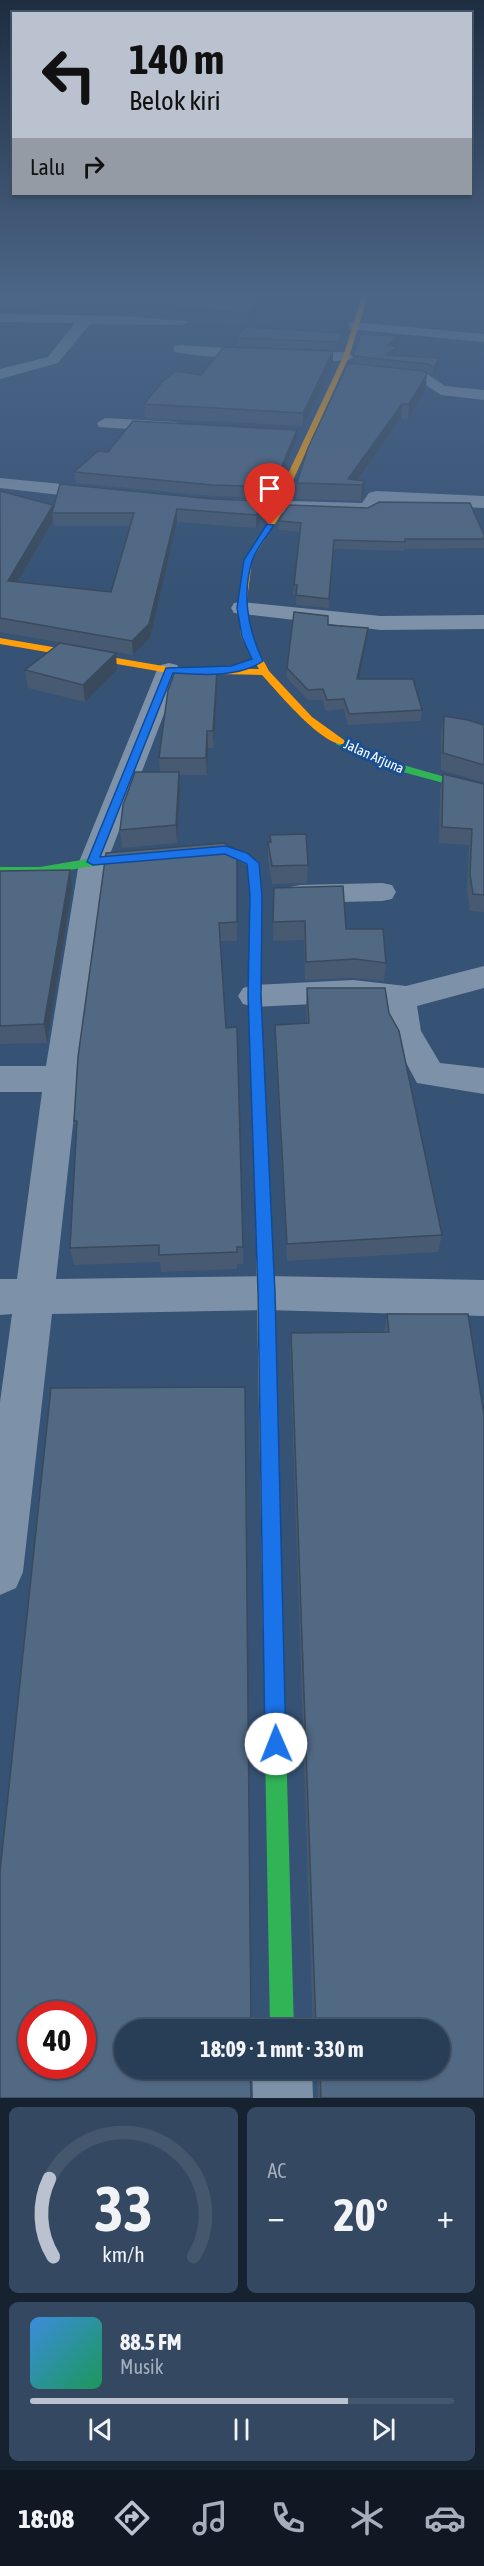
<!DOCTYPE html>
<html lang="id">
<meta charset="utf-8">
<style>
:root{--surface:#283e57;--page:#344961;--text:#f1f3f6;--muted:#a5aeba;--line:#44576d;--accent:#b9c2ce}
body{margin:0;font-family:"Asap Condensed",sans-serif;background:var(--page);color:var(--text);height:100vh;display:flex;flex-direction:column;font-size:22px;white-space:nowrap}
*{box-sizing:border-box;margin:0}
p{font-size:20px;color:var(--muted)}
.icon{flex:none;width:33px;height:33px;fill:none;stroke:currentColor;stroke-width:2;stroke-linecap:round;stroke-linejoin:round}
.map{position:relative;height:2098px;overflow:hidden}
.side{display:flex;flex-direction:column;gap:9px;padding:9px;background:#162230;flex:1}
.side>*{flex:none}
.guide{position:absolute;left:12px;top:12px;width:460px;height:183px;border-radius:0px;box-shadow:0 2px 4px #0004,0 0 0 2px var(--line);background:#b9c2ce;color:#111;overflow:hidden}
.speed{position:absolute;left:18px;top:2001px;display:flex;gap:12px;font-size:30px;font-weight:700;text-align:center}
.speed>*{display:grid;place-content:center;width:78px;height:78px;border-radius:50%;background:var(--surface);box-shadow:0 2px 4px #0004,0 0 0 2px var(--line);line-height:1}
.speed .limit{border:9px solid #d22;background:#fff;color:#111}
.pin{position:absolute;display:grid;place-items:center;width:51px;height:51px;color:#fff;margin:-62px -26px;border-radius:50% 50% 50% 0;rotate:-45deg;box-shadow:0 0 6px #0007}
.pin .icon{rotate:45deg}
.me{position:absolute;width:66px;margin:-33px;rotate:359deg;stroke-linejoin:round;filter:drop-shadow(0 0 4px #0008)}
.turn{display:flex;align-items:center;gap:21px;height:126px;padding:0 18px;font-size:27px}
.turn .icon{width:78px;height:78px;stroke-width:2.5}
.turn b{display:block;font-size:42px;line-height:51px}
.then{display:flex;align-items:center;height:57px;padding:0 18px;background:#0003;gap:12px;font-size:22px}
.big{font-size:45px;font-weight:700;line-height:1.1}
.side .card{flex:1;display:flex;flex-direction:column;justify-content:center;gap:9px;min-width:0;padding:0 21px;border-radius:9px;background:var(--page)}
.side .dial{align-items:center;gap:0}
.dial svg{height:156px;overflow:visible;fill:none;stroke:var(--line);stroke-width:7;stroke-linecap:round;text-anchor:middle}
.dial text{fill:var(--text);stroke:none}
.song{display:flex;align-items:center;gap:18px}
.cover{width:72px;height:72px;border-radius:9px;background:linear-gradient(135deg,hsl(210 70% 55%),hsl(150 70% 35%))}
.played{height:6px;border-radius:3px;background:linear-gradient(90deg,var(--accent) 75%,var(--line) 75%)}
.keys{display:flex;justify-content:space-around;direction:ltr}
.heat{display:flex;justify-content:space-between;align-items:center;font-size:33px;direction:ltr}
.side .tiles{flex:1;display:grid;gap:9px;grid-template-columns:1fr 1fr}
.card:last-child{grid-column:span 2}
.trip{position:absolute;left:114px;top:2019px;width:336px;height:60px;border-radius:30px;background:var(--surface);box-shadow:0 2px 4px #0004,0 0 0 2px var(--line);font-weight:700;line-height:60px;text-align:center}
.menu{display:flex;height:96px;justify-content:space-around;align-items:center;background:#101923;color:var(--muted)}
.menu .icon{width:42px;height:42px}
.menu .selected{color:var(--accent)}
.menu b{font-size:27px;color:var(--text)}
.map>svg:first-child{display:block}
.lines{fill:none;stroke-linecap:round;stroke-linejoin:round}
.street{fill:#7d92a8;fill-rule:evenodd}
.fast{fill:#30b455;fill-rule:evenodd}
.slow{fill:#ff9f0a;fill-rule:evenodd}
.wall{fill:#475a72;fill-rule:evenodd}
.shaded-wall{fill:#394a5c}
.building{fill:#526984;stroke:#394a5c;stroke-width:1.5;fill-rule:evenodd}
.route{fill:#1a73e8;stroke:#114b97;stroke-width:1.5}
.labels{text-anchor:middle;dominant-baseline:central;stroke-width:6;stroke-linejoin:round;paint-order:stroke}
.far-street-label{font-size:14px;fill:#fff;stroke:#1b4f8f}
</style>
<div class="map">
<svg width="484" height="2098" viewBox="0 0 484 2098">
<rect width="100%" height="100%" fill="#365274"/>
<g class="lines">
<path class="street" d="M 0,314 L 182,317 L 189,321 L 182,325 L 90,324 L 58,363 L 0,379 L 0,369 L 48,357 L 75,323 L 0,322 Z
M 354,322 L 484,334 L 484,342 L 349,329 L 349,323 Z
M 180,345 L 304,353 L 346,352 L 354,357 C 344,368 196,357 175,352 L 173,349 L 175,346 Z
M 382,369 L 427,374 L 445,386 L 484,390 L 484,400 L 441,395 L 423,383 L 377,377 L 374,374 L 377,371 Z
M 105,418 L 176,422 L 184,427 L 176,432 L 99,427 L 97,423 Z
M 0,478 L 103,488 L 112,494 L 103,500 L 0,488 Z
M 376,491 L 484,496 L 484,508 L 381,503 L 374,513 L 367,515 L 220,511 L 211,505 L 220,499 L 362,503 L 369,493 Z
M 242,602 L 381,616 L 484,615 L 484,629 L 381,630 L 234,613 L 231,608 L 234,603 Z
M 169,663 L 177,665 L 181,670 L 107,862 L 78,1079 L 56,1279 L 266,1276 L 484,1280 L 484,1316 L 266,1310 L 52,1314 L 23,1572 L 16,1588 L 0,1595 L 0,1402 L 12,1314 L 0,1315 L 0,1279 L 17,1279 L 42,1092 L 0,1092 L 0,1066 L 46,1066 L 79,862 L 157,670 L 161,665 Z
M 382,883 L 392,885 L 396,892 L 392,899 L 382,901 L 300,903 L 290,901 L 286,894 L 290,887 L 300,885 Z
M 484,966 L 484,988 L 417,1006 L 421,1031 L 440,1063 L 484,1068 L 484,1094 L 417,1083 L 389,1031 L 385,1004 L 353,1002 L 254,1007 L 243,1004 L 238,996 L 243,988 L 254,985 L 353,980 L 406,986 Z
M 252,2068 L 312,2068 L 313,2098 L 253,2098 Z"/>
<path class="fast" d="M 340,739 L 396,763 L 484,788 L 484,794 L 388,768 L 336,744 L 336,740 Z
M 226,846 L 259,863 L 262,896 L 260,996 L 269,1184 L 267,1188 L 262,1190 L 257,1188 L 255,1184 L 248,996 L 250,896 L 247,865 L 224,854 L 93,866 L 40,875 L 0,875 L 0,867 L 40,867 L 93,858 Z
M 273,1623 L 280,1626 L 283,1633 L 294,2030 L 270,2030 L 263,1633 L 266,1626 Z"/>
<path class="slow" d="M 362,296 L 368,296 L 349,357 L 294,478 L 285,508 L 252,560 L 246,608 L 251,637 L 269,671 L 312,717 L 344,740 L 344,744 C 323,747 276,690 262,675 L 169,673 L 0,644 L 0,638 L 169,667 L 259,669 L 241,637 L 238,608 L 244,560 L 277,508 L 286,478 L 343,357 Z
M 262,1178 L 267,1180 L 269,1184 L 283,1633 L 280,1640 L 273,1643 L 266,1640 L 263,1633 L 255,1184 L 257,1180 Z"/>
</g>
<path class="wall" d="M 0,296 L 271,296 L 249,326 L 0,307 Z
M 342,333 L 341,340 L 338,350 L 236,346 L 236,338 Z
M 398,344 L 395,346 L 396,355 L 395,355 L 439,367 L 433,375 L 427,372 L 424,371 L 426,388 L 408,419 L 401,418 L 358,480 L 365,481 L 364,496 L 361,501 L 296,499 L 297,483 L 353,363 L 353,356 Z
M 333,351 L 333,363 L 303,426 L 145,418 L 144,404 L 201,375 Z
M 297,430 L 296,440 L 273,498 L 212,496 L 76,483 L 74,472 L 108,452 Z
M 60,484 L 265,514 L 256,528 L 177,522 L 150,638 L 133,655 L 0,632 L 0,491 L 53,505 L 54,507 ZM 53,521 L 54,526 L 130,526 L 111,592 L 18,582 Z
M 279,521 L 484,535 L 484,548 L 404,549 L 404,551 L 333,549 L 329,608 L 296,605 L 296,595 L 293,594 L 294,585 L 300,532 L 279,530 Z
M 328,625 L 368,628 L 367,638 L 359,679 L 422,710 L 421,721 L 348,725 L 344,709 L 326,711 L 322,700 L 308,700 L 287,678 L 287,668 Z
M 25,670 L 117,670 L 85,702 L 28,688 Z
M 217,670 L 217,687 L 214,748 L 208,748 L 207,775 L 179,775 L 180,790 L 177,843 L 122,848 L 120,830 L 160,772 L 159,758 Z
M 444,716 L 484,725 L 484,782 L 441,770 L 441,732 Z
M 443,774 L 484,784 L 484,912 L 470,911 L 467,891 L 469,845 L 439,843 L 440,790 Z
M 268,842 L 308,865 L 307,883 L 272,884 L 268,860 Z
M 237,850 L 237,941 L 220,941 L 226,1028 L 243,1247 L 243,1264 L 237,1264 L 237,1269 L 161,1272 L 160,1262 L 74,1265 L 70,1248 L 76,1135 L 74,1121 Z
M 0,871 L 72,888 L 47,1043 L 0,1044 Z
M 274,888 L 346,929 L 386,963 L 384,981 L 353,978 L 305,980 L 304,940 L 273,941 Z
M 307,988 L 389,1013 L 442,1235 L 438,1252 L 287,1261 L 275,1044 L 275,1025 L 307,1024 L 306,1007 Z
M 387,1314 L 484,2098 L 318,2098 L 317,2068 L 440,2068 L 440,2030 L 313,2030 L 290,1349 L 291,1333 L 384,1332 Z"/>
<path class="shaded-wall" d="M 262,296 L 271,296 L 249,326 L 249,313 Z
M 342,333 L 341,340 L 338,350 L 338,342 Z
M 398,336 L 398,344 L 388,353 L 388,345 Z
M 397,347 L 396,355 L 389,360 L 386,355 Z
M 333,351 L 333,363 L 303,426 L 303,413 Z
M 439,358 L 439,367 L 433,375 L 434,367 Z
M 427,374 L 426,388 L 408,419 L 409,404 Z
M 402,404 L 401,418 L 354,485 L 348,479 Z
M 297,430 L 296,440 L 273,498 L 273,487 Z
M 365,481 L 364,496 L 361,501 L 362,485 Z
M 266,501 L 265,514 L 256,528 L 256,515 Z
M 53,505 L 54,513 L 52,513 L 53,521 L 10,595 L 8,581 Z
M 177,509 L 177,522 L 150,638 L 133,655 L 132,641 Z
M 368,628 L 367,638 L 357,689 L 357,679 Z
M 116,653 L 117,670 L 85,702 L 83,685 Z
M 217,670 L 217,687 L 214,748 L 213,731 Z
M 207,731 L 208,748 L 207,775 L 206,758 Z
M 179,772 L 180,790 L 177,843 L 176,825 Z
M 70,870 L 72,888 L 47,1043 L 44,1024 Z"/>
<path class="building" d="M 23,296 L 262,296 L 249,313 Z
M 245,327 L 342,333 L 338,342 L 236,338 Z
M 361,334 L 398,336 L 388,345 L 397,347 L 386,355 L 439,358 L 434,367 L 428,364 L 353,356 Z
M 224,347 L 333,351 L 303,413 L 144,404 L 163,381 L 176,371 L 201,375 Z
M 348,363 L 424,371 L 427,374 L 409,404 L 402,404 L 348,479 L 365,481 L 362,485 L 297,483 L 308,448 Z
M 133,421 L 297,430 L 273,487 L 212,485 L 74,472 L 98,451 L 108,452 Z
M 60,484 L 212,499 L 266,501 L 256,515 L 177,509 L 149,624 L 132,641 L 0,618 L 0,491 L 53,505 L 8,581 L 111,592 L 134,513 L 52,513 Z
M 379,502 L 470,503 L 484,535 L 484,539 L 405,539 L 405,542 L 334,540 L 329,599 L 296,595 L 297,585 L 294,585 L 301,523 L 279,521 L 289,505 L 368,508 Z
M 294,612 L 328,616 L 328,625 L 368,628 L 357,679 L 413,679 L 422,710 L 349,714 L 344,699 L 327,700 L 323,689 L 308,690 L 287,668 Z
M 60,643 L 116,653 L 83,685 L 25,670 Z
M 176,669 L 217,670 L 213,731 L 207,731 L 206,758 L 159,758 L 168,690 Z
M 444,716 L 468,720 L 484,725 L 484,765 L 443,753 Z
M 135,772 L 179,772 L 176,825 L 120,830 L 123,805 Z
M 443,774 L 484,784 L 484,895 L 473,894 L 470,874 L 472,829 L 442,827 Z
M 306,834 L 308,865 L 272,866 L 268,842 L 271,842 L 270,835 Z
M 224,843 L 237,850 L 237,922 L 219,923 L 226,1028 L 237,1027 L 243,1247 L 237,1247 L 237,1252 L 159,1255 L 159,1245 L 70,1248 L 77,1121 L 74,1121 L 78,1057 L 106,853 Z
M 70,870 L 44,1024 L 0,1026 L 0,871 Z
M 343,886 L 346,929 L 383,929 L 386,963 L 355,959 L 306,962 L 305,921 L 273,922 L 274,888 Z
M 307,988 L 385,988 L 389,1013 L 399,1031 L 442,1235 L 287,1244 L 275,1025 L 309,1023 Z
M 387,1314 L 468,1314 L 484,1415 L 484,2098 L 321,2098 L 320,2068 L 440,2068 L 440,2030 L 314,2030 L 316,2028 L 291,1333 L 389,1332 Z
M 245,1387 L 251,2028 L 252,2030 L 124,2030 L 124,2068 L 250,2068 L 251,2098 L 0,2098 L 0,1872 L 51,1388 ZM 32,2014 L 82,2014 L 82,2066 L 32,2066 Z"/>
<linearGradient id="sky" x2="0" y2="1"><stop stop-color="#1e2d40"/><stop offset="0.5" stop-color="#4c6688"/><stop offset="1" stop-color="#4c6688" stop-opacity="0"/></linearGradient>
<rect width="484" height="590" fill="url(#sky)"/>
<path class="route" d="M 267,524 L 274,525 C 267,536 256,549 252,561 C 242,595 248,630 263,661 C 239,678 201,675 173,673 L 100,857 L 226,846 L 247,853 L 259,863 L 262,896 L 261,996 L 275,1293 L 286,1744 L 283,1752 L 276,1755 L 268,1752 L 265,1744 L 258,1293 L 248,996 L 250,896 L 247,864 L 225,854 L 93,865 L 87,862 L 166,668 L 231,666 L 252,659 L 242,637 L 237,608 L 244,560 Z"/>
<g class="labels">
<g class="far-street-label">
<text transform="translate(374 756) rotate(24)">Jalan Arjuna</text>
</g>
</g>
</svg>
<div class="speed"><div class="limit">40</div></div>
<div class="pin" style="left:270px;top:525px;background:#d93025"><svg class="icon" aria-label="arrive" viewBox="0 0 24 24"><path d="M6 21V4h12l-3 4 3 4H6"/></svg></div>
<svg class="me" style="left:276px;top:1744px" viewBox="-20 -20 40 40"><circle r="19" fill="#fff"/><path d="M0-13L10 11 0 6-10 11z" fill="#1a73e8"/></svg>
<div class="trip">18:09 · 1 mnt · 330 m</div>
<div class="guide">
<div class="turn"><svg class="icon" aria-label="left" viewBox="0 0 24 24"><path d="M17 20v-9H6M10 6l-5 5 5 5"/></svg><div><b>140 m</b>Belok kiri</div></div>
<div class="then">Lalu<svg class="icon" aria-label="right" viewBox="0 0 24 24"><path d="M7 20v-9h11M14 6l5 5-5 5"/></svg></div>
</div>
</div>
<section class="side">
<div class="tiles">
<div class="card dial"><svg viewBox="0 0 100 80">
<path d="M14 69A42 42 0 1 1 86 69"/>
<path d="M14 69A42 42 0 0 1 12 29" stroke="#b9c2ce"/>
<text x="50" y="56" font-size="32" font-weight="700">33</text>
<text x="50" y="72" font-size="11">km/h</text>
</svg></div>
<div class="card"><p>AC</p>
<div class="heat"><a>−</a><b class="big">20°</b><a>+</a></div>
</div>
<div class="card">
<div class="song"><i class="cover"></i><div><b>88.5 FM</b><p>Musik</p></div></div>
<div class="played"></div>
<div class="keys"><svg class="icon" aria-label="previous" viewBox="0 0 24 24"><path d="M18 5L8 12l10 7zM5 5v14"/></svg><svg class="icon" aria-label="pause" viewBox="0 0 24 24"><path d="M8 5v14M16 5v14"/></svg><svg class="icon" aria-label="next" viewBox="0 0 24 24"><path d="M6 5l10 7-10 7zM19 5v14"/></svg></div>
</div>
</div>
</section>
<nav class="menu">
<b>18:08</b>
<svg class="icon selected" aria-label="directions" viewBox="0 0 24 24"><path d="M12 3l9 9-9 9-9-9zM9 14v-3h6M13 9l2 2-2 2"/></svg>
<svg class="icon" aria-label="music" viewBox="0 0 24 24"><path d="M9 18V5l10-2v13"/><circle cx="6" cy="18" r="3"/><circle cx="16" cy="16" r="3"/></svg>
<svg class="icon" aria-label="phone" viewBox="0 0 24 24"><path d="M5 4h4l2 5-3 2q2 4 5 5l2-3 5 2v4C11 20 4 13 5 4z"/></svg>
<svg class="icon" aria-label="climate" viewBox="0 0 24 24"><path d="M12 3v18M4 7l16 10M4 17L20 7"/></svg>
<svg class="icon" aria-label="car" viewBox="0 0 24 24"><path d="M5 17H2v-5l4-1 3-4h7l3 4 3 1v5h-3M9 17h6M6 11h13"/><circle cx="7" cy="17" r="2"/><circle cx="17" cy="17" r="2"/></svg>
</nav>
